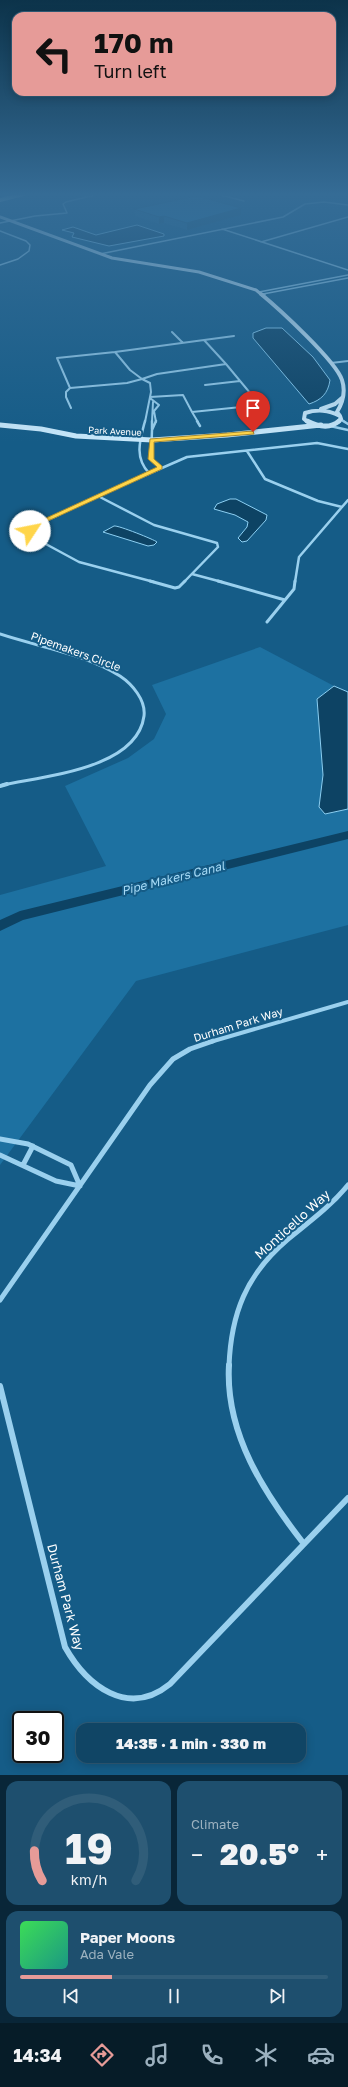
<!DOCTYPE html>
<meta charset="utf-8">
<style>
:root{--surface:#104565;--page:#1e4f6e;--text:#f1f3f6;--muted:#9cb1bf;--line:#305d79;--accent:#e69b98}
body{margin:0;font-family:"Golos Text",sans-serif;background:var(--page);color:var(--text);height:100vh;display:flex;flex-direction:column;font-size:15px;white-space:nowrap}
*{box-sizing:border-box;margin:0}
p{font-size:13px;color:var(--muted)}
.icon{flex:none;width:22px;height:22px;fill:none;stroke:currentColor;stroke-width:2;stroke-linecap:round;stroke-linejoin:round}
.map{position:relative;height:1775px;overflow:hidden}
.sheet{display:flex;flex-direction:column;gap:6px;padding:6px;background:#092638;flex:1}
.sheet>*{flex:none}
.hud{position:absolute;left:12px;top:12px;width:324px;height:84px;border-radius:12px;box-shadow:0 2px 10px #0003,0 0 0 1px var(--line);background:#e69b98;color:#111;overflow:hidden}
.speed{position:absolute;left:12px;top:1711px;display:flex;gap:8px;font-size:20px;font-weight:700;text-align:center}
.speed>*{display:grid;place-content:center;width:52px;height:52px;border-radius:50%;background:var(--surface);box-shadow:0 2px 10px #0003,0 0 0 1px var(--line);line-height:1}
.speed .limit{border:2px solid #111;border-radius:6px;background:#fff;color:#111}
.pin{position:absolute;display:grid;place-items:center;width:34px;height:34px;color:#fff;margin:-41px -17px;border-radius:50% 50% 50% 0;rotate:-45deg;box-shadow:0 0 4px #0007}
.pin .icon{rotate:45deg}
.me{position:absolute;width:44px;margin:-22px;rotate:56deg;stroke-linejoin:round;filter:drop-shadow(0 0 3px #0008)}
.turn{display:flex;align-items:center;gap:14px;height:84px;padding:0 16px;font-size:18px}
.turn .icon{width:52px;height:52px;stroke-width:2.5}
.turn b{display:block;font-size:28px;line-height:34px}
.big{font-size:30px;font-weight:800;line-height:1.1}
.sheet .tile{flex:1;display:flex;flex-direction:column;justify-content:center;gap:6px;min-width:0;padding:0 14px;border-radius:12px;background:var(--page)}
.sheet .dial{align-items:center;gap:0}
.dial svg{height:104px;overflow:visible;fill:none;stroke:var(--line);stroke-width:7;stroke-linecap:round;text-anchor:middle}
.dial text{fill:var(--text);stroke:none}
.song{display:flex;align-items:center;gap:12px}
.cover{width:48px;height:48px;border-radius:6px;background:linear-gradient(135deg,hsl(130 70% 55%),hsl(170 70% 35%))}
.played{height:4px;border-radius:2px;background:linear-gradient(90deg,var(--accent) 30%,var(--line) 30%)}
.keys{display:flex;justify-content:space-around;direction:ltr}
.heat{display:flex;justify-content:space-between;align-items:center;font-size:22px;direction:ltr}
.sheet .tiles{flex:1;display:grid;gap:6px;grid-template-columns:1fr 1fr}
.tile:last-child{grid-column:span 2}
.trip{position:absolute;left:76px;top:1723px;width:230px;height:40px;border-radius:12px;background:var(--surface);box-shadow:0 2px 10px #0003,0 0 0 1px var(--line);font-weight:800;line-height:40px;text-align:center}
.menu{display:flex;height:64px;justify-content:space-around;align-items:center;background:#061c28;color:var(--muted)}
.menu .icon{width:28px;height:28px}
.menu .active{color:var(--accent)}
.menu b{font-size:18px;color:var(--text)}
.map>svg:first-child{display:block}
.green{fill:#1d71a1}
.water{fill:#0d4364;stroke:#8ccff2}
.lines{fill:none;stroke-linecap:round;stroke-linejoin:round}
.canal{fill:#0d4364;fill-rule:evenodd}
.street-far6{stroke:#9ad0ee;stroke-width:1.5}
.street-far5{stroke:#9ad0ee;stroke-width:2}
.street-far4{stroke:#9ad0ee;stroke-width:2.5}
.street-far3{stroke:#9ad0ee;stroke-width:3}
.street-far2{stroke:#9ad0ee;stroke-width:4}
.street-far1{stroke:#9ad0ee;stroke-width:5}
.street{stroke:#9ad0ee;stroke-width:6}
.secondary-far2{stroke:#c7e7fa;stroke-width:3}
.secondary-far1{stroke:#c7e7fa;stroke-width:4}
.secondary{stroke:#c7e7fa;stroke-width:5}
.primary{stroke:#e2f3ff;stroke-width:4}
.wall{fill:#1e658f}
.shaded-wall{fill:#185374}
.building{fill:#2376a6;stroke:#185374}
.route{fill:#ffd54a;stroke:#a68a30}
.labels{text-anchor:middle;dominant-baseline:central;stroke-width:4;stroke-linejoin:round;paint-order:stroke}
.far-street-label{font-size:9px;fill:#fff;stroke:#155c87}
.street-label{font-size:11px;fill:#fff;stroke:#155c87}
.water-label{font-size:12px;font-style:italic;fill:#a6daf6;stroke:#155c87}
.near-street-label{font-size:13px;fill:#fff;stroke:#155c87}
</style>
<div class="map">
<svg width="348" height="1775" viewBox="0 0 348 1775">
<rect width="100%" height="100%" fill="#155c87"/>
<path class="green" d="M 260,647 L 334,686 L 317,699 L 323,775 L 319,807 L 325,814 L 348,809 L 348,925 L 136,981 L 0,1165 L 0,895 L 106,866 L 65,786 L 128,758 L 154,739 L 166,714 L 152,685 Z"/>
<path class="water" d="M 137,225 L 164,234 L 164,236 L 109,246 L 72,237 L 74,233 L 62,230 L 73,227 L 96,235 Z
M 266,328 L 282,328 L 313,357 L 330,380 C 328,394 321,400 309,404 L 253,338 L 253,333 Z
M 230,499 L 236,499 L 267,515 L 266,520 L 247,541 L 242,542 L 238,538 L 247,527 L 248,522 L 235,515 L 214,509 L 217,504 Z
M 114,526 C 118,525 155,540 157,542 L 154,545 L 148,546 L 103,532 Z
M 334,686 L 348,692 L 348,809 L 325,814 L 319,807 L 323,775 L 317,699 Z"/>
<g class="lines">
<path class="canal" d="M 348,831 L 348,839 L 23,920 L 0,931 L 0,920 L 20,911 Z"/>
<path class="street-far6" d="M 213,193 L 244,201
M 0,223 L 35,216 L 67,213 L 63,204 L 66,202 L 103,193
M 222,229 L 348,270
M 0,231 L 26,241 L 30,245 L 29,251 L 18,259 L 0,265
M 261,242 L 348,217
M 100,254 L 283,217 L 305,204 L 324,202 L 348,205
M 259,292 L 348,275
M 263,294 L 348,278"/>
<path class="street-far5" d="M 263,294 L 265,294
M 172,332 L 183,343
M 204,340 L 234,336
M 115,352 L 130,370 L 142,379
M 115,352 L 57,358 L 70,388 L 127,383 L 142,379
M 115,352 L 204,340 L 226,364 L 157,374 L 142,379
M 331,363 L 348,361
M 142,379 L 150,383 L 151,392 L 145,422
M 205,385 L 240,381
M 70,388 L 66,392 L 66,397 L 71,408
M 150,397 L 183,395 L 192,412 L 260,405 L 226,364
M 150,398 L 159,405 L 154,411 L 156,422
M 192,412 L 198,422
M 341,419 L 345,422
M 152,422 L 153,402"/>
<path class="street-far4" d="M 145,421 C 140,440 134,457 149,473
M 156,421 L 152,430 L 151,459 L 161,467
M 197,421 L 200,426
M 343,421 L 348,424
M 330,426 L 348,430
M 152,429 L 152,421
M 247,451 L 265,479 L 318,501 L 342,507
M 98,496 L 154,525 L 217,543 L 218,547 L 184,582
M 98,496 L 31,528 L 31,536 L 79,562 L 154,582
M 98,496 L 187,457 L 317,443 L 348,449
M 192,574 L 222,582
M 295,582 L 299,557 L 348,500"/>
<path class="street-far3" d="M 150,581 L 175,588 L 179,587 L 185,581
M 218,581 L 285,600 L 267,622
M 285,600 L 294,589 L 295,581
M 0,634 C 39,647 85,654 120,676 C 132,684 146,700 144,716 C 137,769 44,776 3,785"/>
<path class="street-far2" d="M 0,786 L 7,784
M 210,1042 L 348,1002"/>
<path class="street-far1" d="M 0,1139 L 28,1144 L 71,1165 L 80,1186
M 0,1155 L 56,1181 L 80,1186
M 23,1165 L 33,1146
M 0,1300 L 150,1085 L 173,1059 L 190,1049 L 213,1041
M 229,1366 C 231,1314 246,1275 287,1240 C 309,1222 330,1207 348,1185"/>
<path class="street" d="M 229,1365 C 225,1433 264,1493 304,1544
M 0,1386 L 65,1647 C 87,1686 128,1718 170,1684 L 348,1498"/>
<path class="secondary-far2" d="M 0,217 L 112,258 L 199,272 L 256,290 L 262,295"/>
<path class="secondary-far1" d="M 261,294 C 278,308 336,361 342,380 C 346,392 343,402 337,412 L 340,416
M 321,409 L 335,404 L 343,397
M 308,422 L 304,419 L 305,413 C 318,409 328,410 340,416 L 341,419 L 338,422"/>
<path class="secondary" d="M 307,421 C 317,426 330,429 339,421
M 0,425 L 41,429 L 76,436 L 152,440 L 227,435 L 321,425"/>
<path class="primary" d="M 0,200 L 27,193"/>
</g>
<path class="wall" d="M 241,208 L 241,215 L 187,230 L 164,223 L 159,224 L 135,216 L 134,209 Z"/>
<path class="shaded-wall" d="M 241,208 L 241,215 L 187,230 L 187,223 Z
M 164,216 L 164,223 L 159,224 L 159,217 Z"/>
<path class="building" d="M 197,196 L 241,208 L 187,223 L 164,216 L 159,217 L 134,209 Z"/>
<linearGradient id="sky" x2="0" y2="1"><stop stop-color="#0c334a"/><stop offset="0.44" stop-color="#356c96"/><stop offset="1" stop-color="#356c96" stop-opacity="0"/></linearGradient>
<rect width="348" height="442" fill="url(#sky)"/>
<path class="route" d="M 253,431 L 254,434 L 154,442 L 154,459 L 162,466 L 162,469 L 37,526 L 32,532 L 27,531 L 33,524 L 157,467 L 148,459 L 150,439 Z"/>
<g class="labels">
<g class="far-street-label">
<text transform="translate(115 431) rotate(3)">Park Avenue</text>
</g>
<g class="street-label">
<text transform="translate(76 651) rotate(20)">Pipemakers Circle</text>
<text transform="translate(238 1024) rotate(-17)">Durham Park Way</text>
</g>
<g class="water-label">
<text transform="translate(173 878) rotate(-14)">Pipe Makers Canal</text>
</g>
<g class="near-street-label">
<text transform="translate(292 1224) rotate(-42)">Monticello Way</text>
<text transform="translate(66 1597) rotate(75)">Durham Park Way</text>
</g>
</g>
</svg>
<div class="speed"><div class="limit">30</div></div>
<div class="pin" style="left:253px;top:432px;background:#d93025"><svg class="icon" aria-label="arrive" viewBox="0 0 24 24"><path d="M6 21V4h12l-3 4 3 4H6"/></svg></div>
<svg class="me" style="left:30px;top:531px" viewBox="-20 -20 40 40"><circle r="19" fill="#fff"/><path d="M0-13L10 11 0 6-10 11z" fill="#ffd54a"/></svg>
<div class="trip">14:35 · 1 min · 330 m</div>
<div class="hud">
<div class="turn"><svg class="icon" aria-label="left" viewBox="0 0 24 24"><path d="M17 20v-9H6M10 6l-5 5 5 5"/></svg><div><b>170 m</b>Turn left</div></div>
</div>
</div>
<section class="sheet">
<div class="tiles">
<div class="tile dial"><svg viewBox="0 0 100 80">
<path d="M14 69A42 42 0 1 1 86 69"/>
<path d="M14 69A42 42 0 0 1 8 46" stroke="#e69b98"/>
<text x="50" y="56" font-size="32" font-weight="700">19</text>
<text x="50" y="72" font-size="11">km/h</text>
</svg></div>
<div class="tile"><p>Climate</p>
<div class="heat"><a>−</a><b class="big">20.5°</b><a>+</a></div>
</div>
<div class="tile">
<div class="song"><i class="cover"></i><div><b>Paper Moons</b><p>Ada Vale</p></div></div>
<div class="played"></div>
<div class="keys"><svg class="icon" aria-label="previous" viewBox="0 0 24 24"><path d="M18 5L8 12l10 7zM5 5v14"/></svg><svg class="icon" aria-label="pause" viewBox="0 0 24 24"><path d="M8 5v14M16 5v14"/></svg><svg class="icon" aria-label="next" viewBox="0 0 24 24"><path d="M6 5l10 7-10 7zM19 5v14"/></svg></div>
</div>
</div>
</section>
<nav class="menu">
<b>14:34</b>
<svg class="icon active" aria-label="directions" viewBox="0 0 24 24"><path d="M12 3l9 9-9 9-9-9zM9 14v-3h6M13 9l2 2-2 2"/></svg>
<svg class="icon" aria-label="music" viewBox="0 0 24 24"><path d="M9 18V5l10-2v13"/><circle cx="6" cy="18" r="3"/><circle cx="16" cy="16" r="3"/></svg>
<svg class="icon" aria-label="phone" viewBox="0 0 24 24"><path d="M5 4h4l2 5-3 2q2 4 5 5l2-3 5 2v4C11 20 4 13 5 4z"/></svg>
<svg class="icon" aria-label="climate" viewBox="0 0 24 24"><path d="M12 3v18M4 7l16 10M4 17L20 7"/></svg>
<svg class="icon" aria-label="car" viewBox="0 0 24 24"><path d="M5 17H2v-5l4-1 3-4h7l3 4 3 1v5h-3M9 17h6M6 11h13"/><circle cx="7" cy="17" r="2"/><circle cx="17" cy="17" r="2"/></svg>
</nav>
